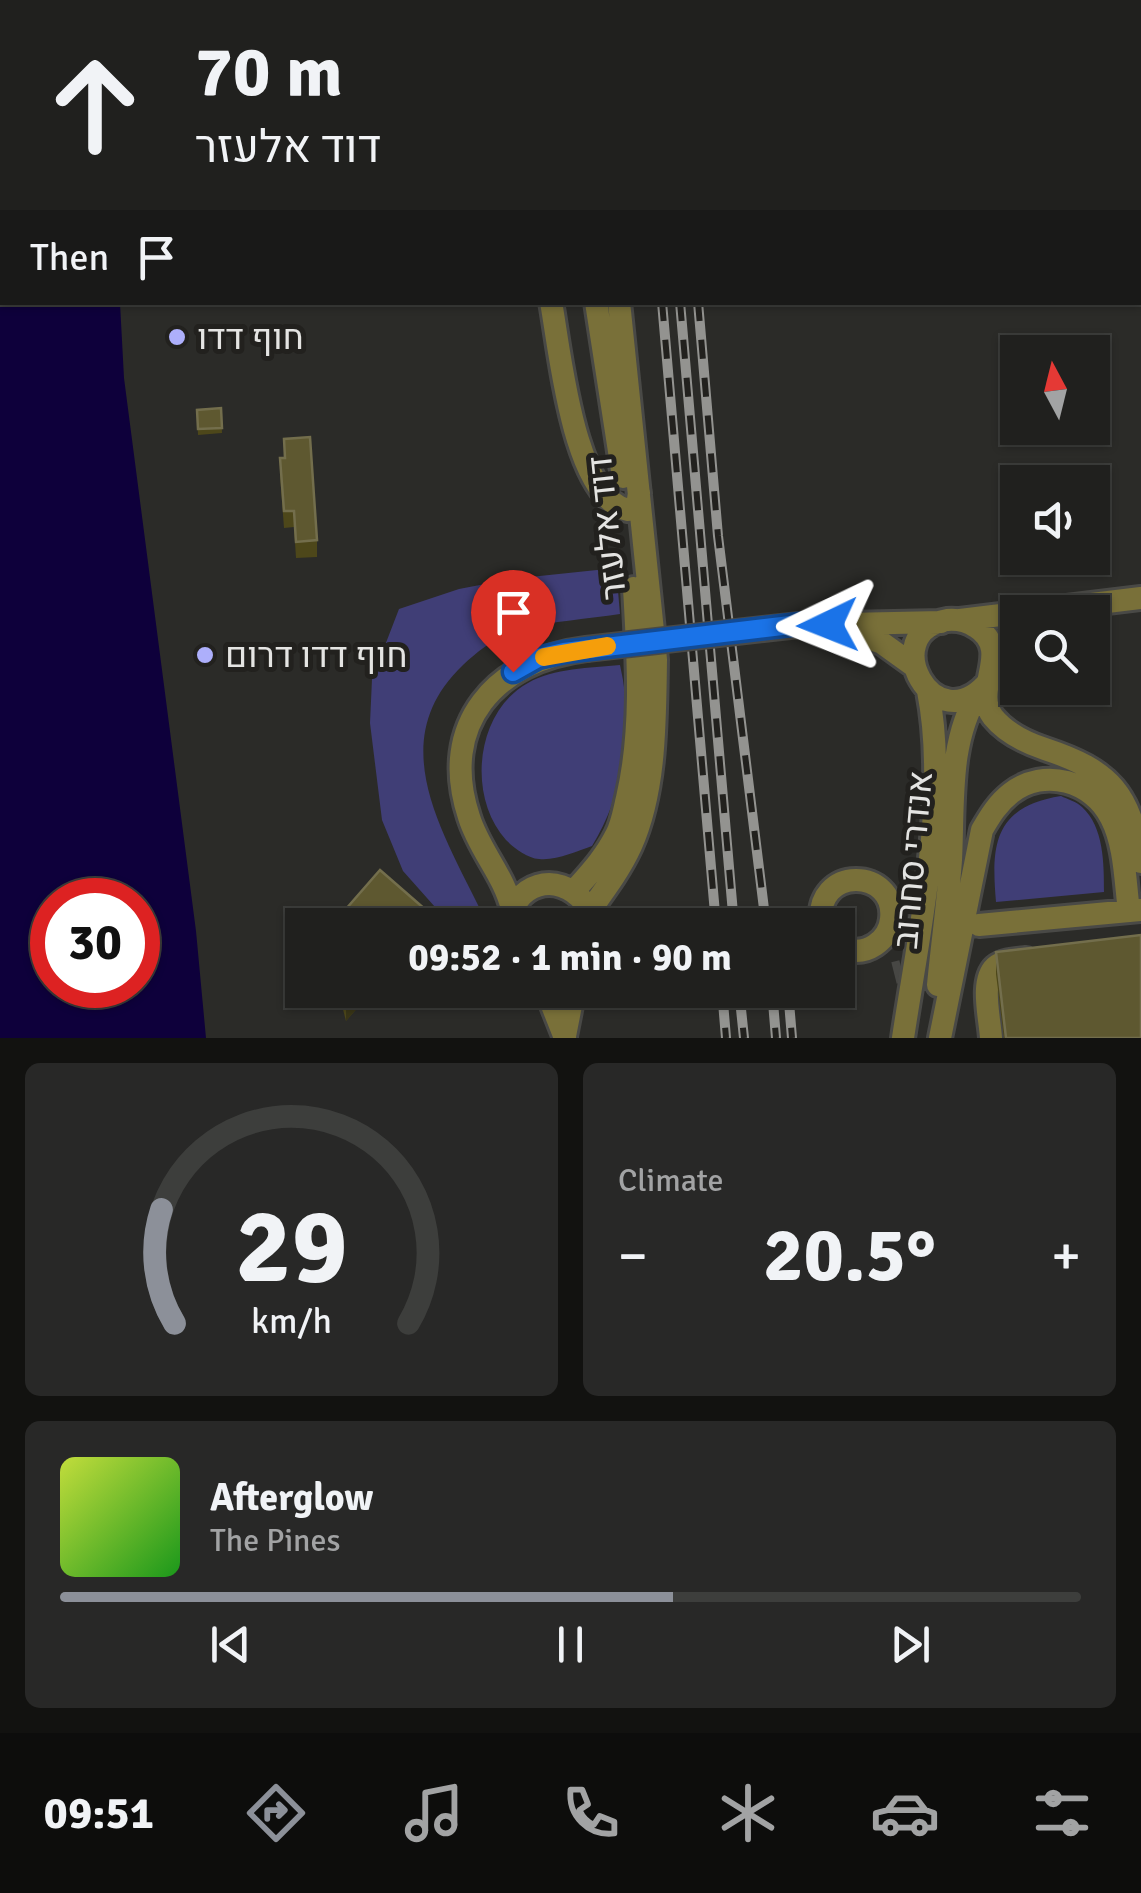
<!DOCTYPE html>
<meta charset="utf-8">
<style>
:root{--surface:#20201e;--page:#282827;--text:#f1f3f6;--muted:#a2a3a4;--line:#3d3e3c;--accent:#8c9099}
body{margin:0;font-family:Signika,Heebo,sans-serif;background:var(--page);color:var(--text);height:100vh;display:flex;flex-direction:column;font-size:38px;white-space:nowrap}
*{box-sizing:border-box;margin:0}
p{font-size:32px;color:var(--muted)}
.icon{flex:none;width:55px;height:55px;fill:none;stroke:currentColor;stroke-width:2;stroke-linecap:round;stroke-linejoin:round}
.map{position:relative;height:1038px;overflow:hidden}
.panel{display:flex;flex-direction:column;gap:25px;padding:25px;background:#121210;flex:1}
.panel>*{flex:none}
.guide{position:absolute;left:0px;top:0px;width:1142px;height:305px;box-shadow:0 2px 8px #0004,0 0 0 2px var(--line);background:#20201e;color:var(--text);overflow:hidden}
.needle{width:65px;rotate:353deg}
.fabs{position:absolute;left:1000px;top:335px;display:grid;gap:20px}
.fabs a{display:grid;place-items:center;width:110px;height:110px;border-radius:0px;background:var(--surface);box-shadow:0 2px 8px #0004,0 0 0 2px var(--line);font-size:50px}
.speed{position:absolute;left:30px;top:878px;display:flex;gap:20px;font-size:50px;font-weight:700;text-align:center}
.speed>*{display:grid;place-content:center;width:130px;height:130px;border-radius:50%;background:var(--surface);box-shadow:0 2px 8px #0004,0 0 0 2px var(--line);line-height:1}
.speed .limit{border:15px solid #d22;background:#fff;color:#111}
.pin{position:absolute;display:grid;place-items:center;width:85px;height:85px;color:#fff;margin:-102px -42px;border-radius:50% 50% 50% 0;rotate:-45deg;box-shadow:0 0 10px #0007}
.pin .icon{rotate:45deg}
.me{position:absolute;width:110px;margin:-55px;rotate:268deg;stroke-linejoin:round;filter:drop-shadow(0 0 8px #0008)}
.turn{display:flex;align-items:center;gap:35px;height:210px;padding:0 30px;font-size:45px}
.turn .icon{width:130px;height:130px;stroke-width:2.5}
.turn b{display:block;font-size:70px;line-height:85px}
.then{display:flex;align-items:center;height:95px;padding:0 30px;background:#0003;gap:20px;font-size:38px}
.big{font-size:75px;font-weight:800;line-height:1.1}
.panel .widget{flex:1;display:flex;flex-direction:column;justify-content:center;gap:15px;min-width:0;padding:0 35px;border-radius:15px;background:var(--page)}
.panel .dial{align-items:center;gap:0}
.dial svg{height:260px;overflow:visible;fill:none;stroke:var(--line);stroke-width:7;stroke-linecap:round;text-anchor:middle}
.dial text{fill:var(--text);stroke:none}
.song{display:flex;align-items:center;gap:30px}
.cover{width:120px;height:120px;border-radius:15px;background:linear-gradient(135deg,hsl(70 70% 55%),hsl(120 70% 35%))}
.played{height:10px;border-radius:5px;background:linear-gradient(90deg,var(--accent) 60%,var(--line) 60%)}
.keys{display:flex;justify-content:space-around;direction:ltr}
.heat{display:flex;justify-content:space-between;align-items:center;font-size:55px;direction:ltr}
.panel .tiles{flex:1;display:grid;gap:25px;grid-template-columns:1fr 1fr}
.widget:last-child{grid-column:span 2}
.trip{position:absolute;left:285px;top:908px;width:570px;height:100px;border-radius:0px;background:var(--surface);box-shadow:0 2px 8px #0004,0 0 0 2px var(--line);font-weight:800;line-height:100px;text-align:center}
.tabs{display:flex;height:160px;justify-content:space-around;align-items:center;background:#0d0d0c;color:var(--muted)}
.tabs .icon{width:70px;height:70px}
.tabs .on{color:var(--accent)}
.tabs b{font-size:45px;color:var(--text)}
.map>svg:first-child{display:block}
.green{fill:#403e76}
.water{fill:#0e003b;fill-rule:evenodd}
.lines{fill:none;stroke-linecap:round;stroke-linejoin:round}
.minor-tunnel{stroke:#474744;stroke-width:22;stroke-dasharray:22 11;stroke-linecap:butt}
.minor-casing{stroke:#494946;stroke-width:28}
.minor{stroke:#797039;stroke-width:22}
.rail-casing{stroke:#939390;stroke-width:10}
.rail{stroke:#22211e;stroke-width:6;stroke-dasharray:19;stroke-linecap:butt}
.minor-bridge-casing{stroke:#494946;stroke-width:28;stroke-linecap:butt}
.minor-bridge{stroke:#797039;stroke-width:22}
.wall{fill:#4d471a}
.shaded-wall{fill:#393517}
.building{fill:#5e5830;stroke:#736e4c;stroke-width:2.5}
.route-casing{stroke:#114b97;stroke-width:25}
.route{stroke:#1a73e8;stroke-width:18}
.slow{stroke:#f59e0b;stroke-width:18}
.poi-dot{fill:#adaffb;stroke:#22211e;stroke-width:4}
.labels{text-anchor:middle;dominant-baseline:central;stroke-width:10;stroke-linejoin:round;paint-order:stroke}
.poi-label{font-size:35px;fill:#e4e4e2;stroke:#22211e;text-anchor:start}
.street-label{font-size:35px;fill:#e4e4e2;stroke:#22211e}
</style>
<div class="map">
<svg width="1141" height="1038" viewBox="0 0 1141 1038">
<rect width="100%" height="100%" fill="#2b2b28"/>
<path class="green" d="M 616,568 L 620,614 C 588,619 553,621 521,629 C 500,634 479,650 463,665 C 384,740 441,829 480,909 L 467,925 L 451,925 L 403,871 L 382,820 L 370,723 L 372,679 L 399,609 L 459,589 L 511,579 Z
M 620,665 C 634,725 625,793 592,846 C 577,851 556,861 539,859 C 527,858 514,848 506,840 C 467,797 475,712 528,683 C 554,668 590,668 620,665 Z
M 1061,796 C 1067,799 1077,802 1082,807 C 1104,827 1104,864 1104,892 L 996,902 C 991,844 994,807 1061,796 Z"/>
<path class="water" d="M 0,57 L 2,302 L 120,303 L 124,378 L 196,931 L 206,1038 L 0,1038 ZM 52,900 L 138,900 L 138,985 L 52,985 Z"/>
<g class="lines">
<path class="minor-tunnel" d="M 894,973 L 902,971"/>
<g class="minor-casing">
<path id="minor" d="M 550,0 L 550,2
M 586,0 L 586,2
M 551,302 C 560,350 573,498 628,510 L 637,506 L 639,493
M 596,302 L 623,477
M 960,620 L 1141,598
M 799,625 L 941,622
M 846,630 L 882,643 L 914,666
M 994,668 L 1003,649 L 1018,632
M 989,681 C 934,746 875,632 947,620 C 958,619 967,621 976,627 C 1014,651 971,689 993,717 C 1006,733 1027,743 1045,749 C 1111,771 1130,793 1141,862
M 574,891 C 590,873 605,857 616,835 C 622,824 624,810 627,798 C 643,729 638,658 634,588
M 512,909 C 504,875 479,850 469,817 C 438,724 496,660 586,649
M 589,912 C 604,891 620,870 631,846 C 656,790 655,720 656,660 L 619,302
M 510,925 C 512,883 558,870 584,902
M 821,925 C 814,864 897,868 891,919 C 890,930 884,939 875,945 C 863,953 850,952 838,946
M 979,925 L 1141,910
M 938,985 C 942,943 948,901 951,860 C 954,803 948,741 979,692
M 546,990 L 565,1038
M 565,1036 L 574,990
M 903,1038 C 919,931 949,798 928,691
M 940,1038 L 982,830 C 990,816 998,803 1011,793 C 1044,767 1093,781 1111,818 C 1125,845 1125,881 1129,911
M 991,1038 C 990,1019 980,981 995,967 C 1003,960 1017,960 1026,959"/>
</g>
<use href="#minor" class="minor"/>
<g class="rail-casing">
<path id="rail" d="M 636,0 L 636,2
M 653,0 L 653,2
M 672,0 L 672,2
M 662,302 L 716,925
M 680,302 L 734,925
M 698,302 L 718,536 L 766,925
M 722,990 L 726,1038
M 739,990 L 744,1038
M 772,990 L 776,1038
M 788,990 L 792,1038"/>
</g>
<use href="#rail" class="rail"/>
<g class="minor-bridge-casing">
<path id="minor-bridge" d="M 586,649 L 799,625"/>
</g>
<use href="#minor-bridge" class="minor-bridge"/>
</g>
<path class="wall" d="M 221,408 L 222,433 L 198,435 L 197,410 Z
M 284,439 L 317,540 L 317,557 L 296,558 L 294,527 L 284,528 L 280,475 L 280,458 L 284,458 Z
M 996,952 L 1141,1038 L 1004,1038 L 996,974 Z
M 338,990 L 373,990 L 346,1021 Z"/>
<path class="shaded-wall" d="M 427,911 L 427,925 L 415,925 Z
M 359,990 L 373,990 L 346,1021 L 346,1004 Z"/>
<path class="building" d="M 356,0 L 449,0 L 450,2 L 366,2 L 366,1 L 356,2 Z
M 221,408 L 222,428 L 198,429 L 197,410 Z
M 310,437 L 317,540 L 296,542 L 294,511 L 284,511 L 280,458 L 285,458 L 284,439 Z
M 380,870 L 427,911 L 415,925 L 332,925 Z
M 1141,935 L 1141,1038 L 1006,1038 L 996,952 Z
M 343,990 L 359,990 L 346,1004 Z"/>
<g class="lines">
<g class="route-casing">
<path id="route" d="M 513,672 L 538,658 L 564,652 L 799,624 L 828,625"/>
</g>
<use href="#route" class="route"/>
<path class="slow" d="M 544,657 L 607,646"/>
</g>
<g class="poi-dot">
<circle cx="177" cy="337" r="10"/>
<circle cx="205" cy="655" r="10"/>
</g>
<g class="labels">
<g class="poi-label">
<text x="197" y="337">חוף דדו</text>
<text x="225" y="655">חוף דדו דרום</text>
</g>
<g class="street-label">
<text transform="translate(607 528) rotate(-96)">דוד אלעזר</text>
<text transform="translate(913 860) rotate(-85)">אנדרי סחרוב</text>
</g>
</g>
</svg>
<div class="fabs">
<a><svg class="needle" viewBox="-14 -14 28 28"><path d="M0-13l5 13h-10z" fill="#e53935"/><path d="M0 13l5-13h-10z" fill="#a2a3a4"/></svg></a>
<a><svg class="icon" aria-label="sound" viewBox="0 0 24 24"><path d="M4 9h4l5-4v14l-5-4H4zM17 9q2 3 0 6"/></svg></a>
<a><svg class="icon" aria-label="search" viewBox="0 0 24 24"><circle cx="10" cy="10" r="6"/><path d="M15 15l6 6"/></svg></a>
</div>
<div class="speed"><div class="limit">30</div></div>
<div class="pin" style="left:513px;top:672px;background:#d93025"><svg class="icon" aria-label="arrive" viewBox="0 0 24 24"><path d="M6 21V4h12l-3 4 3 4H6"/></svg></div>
<svg class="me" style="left:828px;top:625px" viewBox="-20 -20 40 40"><path d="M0-17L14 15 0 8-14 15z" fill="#1a73e8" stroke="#fff" stroke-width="4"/></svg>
<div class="trip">09:52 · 1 min · 90 m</div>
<div class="guide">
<div class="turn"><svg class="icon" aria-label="ahead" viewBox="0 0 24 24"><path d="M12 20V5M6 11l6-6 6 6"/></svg><div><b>70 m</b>דוד אלעזר</div></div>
<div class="then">Then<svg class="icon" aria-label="arrive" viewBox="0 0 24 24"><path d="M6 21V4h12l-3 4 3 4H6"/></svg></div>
</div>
</div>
<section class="panel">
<div class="tiles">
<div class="widget dial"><svg viewBox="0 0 100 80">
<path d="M14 69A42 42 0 1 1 86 69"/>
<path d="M14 69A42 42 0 0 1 10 34" stroke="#8c9099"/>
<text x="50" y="56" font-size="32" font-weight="700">29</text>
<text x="50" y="72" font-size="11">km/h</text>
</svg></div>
<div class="widget"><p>Climate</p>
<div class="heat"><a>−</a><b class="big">20.5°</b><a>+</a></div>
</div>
<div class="widget">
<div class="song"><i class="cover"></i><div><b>Afterglow</b><p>The Pines</p></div></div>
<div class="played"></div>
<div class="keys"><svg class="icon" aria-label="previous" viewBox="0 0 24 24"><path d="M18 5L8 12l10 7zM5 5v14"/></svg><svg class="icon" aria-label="pause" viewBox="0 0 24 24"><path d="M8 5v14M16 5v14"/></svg><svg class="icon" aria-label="next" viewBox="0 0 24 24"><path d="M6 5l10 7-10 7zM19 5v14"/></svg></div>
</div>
</div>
</section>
<nav class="tabs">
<b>09:51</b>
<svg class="icon on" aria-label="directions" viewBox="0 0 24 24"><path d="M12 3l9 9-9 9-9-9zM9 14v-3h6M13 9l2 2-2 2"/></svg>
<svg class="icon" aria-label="music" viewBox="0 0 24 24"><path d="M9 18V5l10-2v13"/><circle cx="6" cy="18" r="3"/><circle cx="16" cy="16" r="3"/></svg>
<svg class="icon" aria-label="phone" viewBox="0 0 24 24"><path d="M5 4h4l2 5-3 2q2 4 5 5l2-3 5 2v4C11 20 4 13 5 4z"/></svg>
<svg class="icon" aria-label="climate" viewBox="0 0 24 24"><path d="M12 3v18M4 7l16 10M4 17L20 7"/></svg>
<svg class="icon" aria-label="car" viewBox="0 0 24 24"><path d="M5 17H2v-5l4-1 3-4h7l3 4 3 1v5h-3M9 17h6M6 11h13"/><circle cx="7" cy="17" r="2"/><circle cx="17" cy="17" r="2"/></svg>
<svg class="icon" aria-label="filters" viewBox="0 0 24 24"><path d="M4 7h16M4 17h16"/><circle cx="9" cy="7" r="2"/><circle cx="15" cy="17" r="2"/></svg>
</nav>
